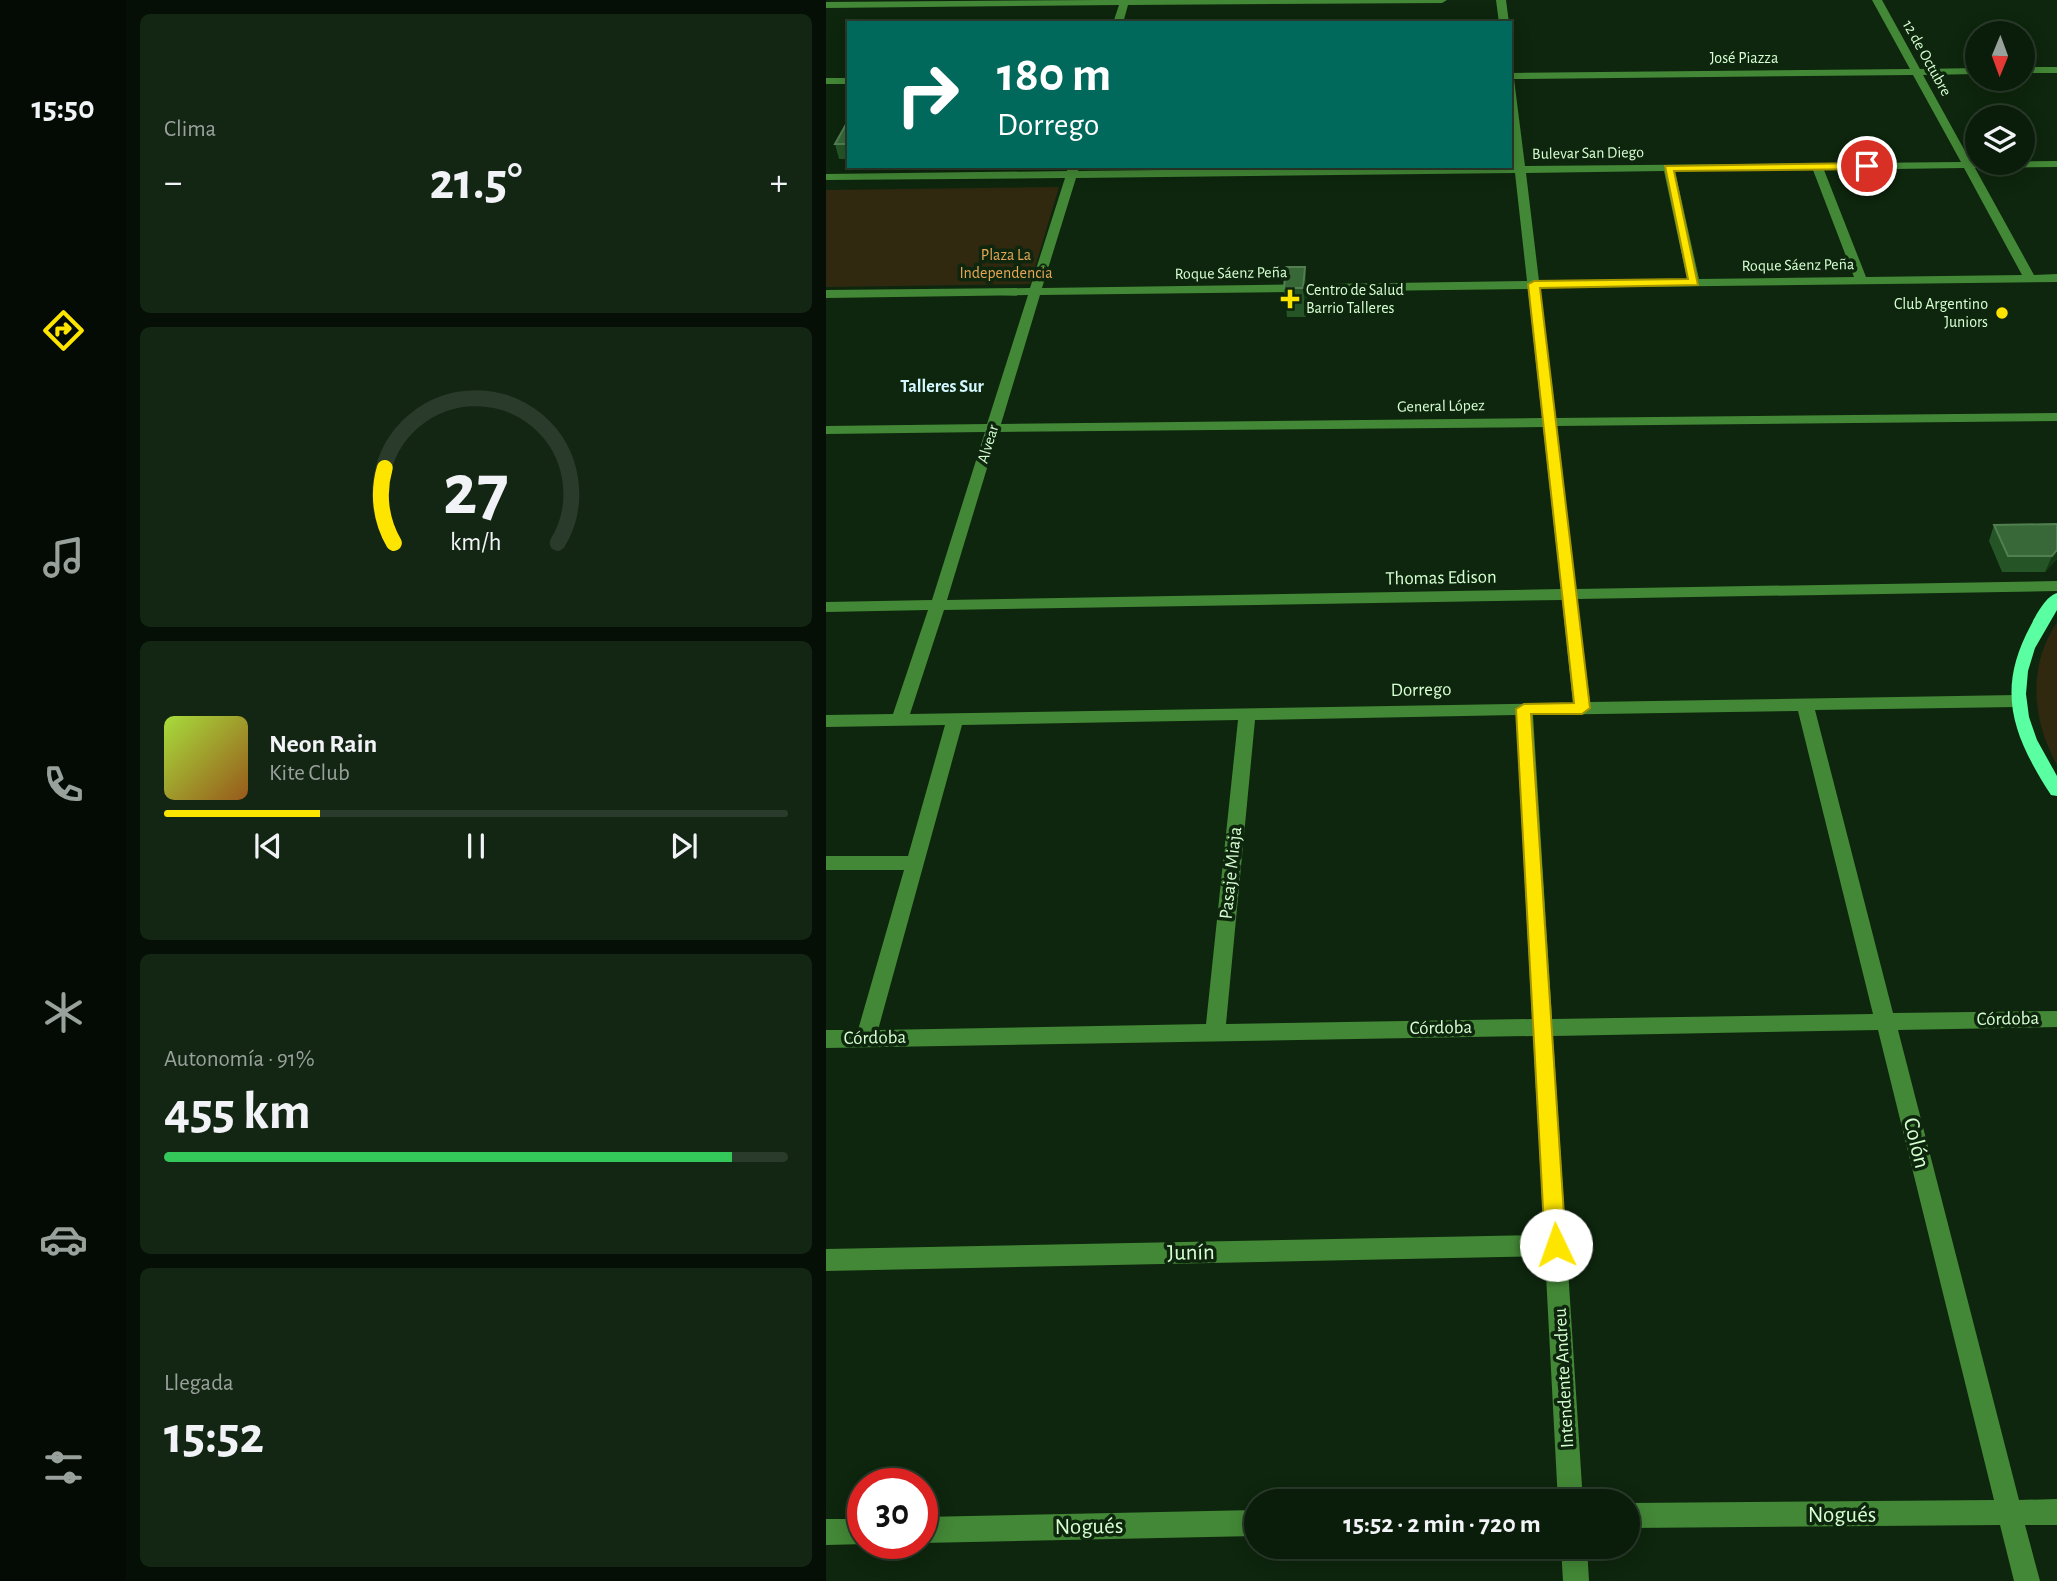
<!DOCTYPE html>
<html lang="es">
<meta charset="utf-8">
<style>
:root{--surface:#0a1c0a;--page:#132513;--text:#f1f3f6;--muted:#99a19c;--line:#2a3a2b;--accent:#fde500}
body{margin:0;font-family:"Alegreya Sans",sans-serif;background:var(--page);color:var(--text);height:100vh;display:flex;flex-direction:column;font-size:26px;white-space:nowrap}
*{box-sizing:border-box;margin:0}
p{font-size:23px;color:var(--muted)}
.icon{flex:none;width:38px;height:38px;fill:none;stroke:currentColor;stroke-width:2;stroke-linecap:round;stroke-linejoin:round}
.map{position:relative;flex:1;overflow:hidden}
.panel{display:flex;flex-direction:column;gap:14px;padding:14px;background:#060f06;width:700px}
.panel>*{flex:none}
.banner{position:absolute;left:21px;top:21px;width:665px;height:147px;border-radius:0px;box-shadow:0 4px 18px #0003,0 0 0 2px var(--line);background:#00695c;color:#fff;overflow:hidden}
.needle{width:46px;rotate:181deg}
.buttons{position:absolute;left:1139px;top:21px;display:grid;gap:14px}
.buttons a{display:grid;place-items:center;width:70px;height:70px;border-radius:50%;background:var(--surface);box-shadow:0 4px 18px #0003,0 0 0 2px var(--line);font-size:35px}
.speed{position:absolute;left:21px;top:1468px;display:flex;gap:14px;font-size:35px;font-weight:700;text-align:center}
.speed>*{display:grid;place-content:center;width:91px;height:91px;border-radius:50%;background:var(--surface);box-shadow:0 4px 18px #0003,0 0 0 2px var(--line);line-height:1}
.speed .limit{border:10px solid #d22;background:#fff;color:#111}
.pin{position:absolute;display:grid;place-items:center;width:60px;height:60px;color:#fff;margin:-30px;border:4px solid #fff;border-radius:50%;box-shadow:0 2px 7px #0007}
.me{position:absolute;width:77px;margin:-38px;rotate:357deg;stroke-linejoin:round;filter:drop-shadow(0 0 5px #0008)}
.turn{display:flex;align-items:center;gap:24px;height:147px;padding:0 35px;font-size:32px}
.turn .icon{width:91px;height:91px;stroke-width:2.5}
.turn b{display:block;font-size:49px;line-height:60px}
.big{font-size:52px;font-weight:700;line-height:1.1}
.panel .tile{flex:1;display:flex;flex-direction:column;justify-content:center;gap:10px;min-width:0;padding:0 24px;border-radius:10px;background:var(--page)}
.panel .dial{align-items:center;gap:0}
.dial svg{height:182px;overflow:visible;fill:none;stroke:var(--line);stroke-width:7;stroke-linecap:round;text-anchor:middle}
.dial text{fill:var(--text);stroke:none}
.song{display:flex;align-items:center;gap:21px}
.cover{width:84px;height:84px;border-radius:10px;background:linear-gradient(135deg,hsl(80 70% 55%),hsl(30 70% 35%))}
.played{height:7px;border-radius:4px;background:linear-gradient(90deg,var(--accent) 25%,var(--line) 25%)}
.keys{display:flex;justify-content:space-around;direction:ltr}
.heat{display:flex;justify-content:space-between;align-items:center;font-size:38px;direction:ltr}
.charge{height:10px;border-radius:5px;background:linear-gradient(90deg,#34c759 91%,var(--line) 0)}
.trip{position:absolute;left:418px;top:1489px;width:396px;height:70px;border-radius:35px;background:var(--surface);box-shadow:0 4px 18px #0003,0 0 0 2px var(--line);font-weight:700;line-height:70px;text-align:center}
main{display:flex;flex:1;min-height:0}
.dock{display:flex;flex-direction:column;width:126px;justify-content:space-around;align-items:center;background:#040b04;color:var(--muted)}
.dock .icon{width:49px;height:49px}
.dock .selected{color:var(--accent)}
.dock b{font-size:32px;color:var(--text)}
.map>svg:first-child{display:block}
.green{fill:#302910}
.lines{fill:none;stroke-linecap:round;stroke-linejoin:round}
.minor{fill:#438836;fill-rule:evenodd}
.major{fill:#59ffa0;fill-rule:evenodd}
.wall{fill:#255526}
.shaded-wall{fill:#143a14}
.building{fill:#386738;stroke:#517f50;stroke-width:2}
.route{fill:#fde500;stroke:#a49500;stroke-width:2}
.poi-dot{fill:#fde500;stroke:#0e260d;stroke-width:2.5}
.labels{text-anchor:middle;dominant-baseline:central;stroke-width:7;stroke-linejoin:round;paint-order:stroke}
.far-street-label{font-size:16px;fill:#d6ffd2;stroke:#0e260d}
.far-park-label{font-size:16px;fill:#e6a657;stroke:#0e260d}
.far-poi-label{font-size:16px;fill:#d6ffd2;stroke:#0e260d;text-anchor:start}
.far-neighbourhood-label{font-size:18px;font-weight:bold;fill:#d4f8ff;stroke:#0e260d}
.street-label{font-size:19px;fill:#d6ffd2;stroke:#0e260d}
.near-street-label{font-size:23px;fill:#d6ffd2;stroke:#0e260d}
</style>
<main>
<nav class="dock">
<b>15:50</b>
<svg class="icon selected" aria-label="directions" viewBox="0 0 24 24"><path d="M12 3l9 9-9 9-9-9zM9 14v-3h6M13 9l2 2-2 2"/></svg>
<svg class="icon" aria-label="music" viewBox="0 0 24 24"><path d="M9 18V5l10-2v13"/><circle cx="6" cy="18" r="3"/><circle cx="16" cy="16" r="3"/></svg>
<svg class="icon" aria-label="phone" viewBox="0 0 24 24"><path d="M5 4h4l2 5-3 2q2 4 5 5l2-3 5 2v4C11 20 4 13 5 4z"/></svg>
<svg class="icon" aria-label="climate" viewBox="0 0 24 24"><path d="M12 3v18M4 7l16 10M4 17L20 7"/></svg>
<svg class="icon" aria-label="car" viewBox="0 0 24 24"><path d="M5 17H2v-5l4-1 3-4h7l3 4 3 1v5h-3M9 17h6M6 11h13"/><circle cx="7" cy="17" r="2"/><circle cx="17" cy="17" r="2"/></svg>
<svg class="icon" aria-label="filters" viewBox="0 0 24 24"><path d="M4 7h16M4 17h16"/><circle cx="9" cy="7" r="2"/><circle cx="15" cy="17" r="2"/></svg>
</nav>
<section class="panel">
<div class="tile"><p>Clima</p>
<div class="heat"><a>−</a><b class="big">21.5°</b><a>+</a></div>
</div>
<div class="tile dial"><svg viewBox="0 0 100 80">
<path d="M14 69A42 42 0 1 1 86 69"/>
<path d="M14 69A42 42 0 0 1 10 36" stroke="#fde500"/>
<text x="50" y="56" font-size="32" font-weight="700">27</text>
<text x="50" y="72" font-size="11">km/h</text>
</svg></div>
<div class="tile">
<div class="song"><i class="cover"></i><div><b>Neon Rain</b><p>Kite Club</p></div></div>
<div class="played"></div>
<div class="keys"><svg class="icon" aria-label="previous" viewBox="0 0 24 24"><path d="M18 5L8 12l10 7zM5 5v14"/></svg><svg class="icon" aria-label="pause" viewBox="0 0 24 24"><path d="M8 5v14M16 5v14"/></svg><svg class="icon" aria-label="next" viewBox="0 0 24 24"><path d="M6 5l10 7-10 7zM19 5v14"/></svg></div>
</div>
<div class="tile"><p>Autonomía · 91%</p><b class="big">455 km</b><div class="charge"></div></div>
<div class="tile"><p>Llegada</p><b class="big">15:52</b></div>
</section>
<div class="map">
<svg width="1231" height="1581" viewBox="0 0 1231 1581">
<rect width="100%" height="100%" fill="#0e260d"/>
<path class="green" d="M 233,187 L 204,284 L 0,287 L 0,190 Z
M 1231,622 L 1231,765 C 1206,719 1201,667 1231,622 Z"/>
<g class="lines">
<path class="minor" d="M 275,0 L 621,0 L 616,3 L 302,5 L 297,23 L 287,23 L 293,5 L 0,8 L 0,2 Z
M 670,0 L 680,0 L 683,23 L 673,23 Z
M 1046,0 L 1056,0 L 1094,69 L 1152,68 L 1152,74 L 1097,75 L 1145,162 L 1231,161 L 1231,167 L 1149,168 L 1208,275 L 1231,274 L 1231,282 L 714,288 L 730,418 L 1231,413 L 1231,421 L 731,426 L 750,589 L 1231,581 L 1231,591 L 751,599 L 764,702 L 1190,695 L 1198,701 L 1190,707 L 989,710 L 1067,1013 L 1231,1011 L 1231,1027 L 1072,1030 L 1193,1500 L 1231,1499 L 1231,1525 L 1199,1525 L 1214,1581 L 1188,1581 L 1174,1525 L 802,1528 L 802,1503 L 1168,1500 L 1052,1030 L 727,1036 L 757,1502 L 732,1502 L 719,1256 L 0,1271 L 0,1249 L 718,1235 L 707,1036 L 0,1048 L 0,1030 L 32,1030 L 78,870 L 0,870 L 0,856 L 82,856 L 119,725 L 0,727 L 0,715 L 67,714 L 102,610 L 0,612 L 0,602 L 106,600 L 159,432 L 0,434 L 0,426 L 161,424 L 202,295 L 0,298 L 0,290 L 204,288 L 239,178 L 0,180 L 0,174 L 241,171 L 242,166 L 253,166 L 252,171 L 688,166 L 684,128 L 684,73 L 1084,69 ZM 1087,75 L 1135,162 L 699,166 L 688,79 ZM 1138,168 L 1196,275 L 1040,277 L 998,170 ZM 987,170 L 1028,277 L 873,279 L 849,171 ZM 838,171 L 861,279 L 713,281 L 700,173 ZM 689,173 L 701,281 L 216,288 L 250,178 ZM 702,289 L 716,418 L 175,424 L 214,295 ZM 717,427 L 735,589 L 121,600 L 172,432 ZM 736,600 L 747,703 L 84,714 L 118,610 ZM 972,711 L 1047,1014 L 726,1019 L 707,715 ZM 690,715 L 706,1019 L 400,1024 L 429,720 ZM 412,720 L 380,1024 L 52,1030 L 136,725 Z
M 1197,67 L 1231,67 L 1231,73 L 1197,73 Z
M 0,78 L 23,78 L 23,84 L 0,84 Z
M 430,1510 L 430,1536 L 96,1543 L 96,1517 Z
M 0,1519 L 37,1519 L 37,1544 L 40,1544 L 0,1545 Z
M 735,1547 L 761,1547 L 763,1581 L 737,1581 Z"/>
<path class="major" d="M 1231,593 L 1231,610 L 1209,648 L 1202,671 L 1200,694 L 1203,717 L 1211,740 L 1231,776 L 1231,796 L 1225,795 C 1187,736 1169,691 1205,625 C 1210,615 1220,596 1231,593 Z"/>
</g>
<path class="wall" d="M 23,119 L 23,159 L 13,159 L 9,144 Z
M 479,267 L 481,296 L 480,317 L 461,317 L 458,288 Z
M 1168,525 L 1231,559 L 1219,572 L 1176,572 L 1163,541 Z"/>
<path class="shaded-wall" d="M 479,267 L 481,296 L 480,317 L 477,288 Z
M 1231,550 L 1231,559 L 1219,572 L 1226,556 Z"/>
<path class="building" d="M 23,119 L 23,144 L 9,144 Z
M 460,267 L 479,267 L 477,288 L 458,288 Z
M 1231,524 L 1231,550 L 1226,556 L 1182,556 L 1168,525 Z"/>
<path class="route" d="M 1041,163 L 1046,166 L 1045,169 L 848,171 L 872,285 L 714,288 L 764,708 L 756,714 L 705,714 L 740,1245 L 737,1252 L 730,1255 L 722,1252 L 719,1245 L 690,709 L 698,704 L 748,703 L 702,284 L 708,281 L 862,279 L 839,166 Z"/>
<g class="poi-dot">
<path d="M460.5 288.5h7v7h7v7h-7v7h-7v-7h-7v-7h7z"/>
<circle cx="1176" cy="313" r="7"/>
</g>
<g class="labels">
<g class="far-street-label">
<text x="918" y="58">José Piazza</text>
<text transform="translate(1101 58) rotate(61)">12 de Octubre</text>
<text transform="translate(762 153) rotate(-1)">Bulevar San Diego</text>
<text transform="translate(972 265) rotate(-1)">Roque Sáenz Peña</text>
<text transform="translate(405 273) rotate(-1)">Roque Sáenz Peña</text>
<text transform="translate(615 406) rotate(-1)">General López</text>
<text transform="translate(162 444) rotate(-73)">Alvear</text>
</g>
<g class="far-park-label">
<text x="180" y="255">Plaza La<tspan x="180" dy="18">Independencia</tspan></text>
</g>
<g class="far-poi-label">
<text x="480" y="290">Centro de Salud<tspan x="480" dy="18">Barrio Talleres</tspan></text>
<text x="1162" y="304" text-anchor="end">Club Argentino<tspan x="1162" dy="18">Juniors</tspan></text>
</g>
<g class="far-neighbourhood-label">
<text x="116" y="387">Talleres Sur</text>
</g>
<g class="street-label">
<text transform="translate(615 578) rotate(-1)">Thomas Edison</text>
<text transform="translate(595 690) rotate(-1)">Dorrego</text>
<text transform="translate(405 873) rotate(-84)">Pasaje Miaja</text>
<text transform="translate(1182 1019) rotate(-1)">Córdoba</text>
<text transform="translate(615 1028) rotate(-1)">Córdoba</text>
<text transform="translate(49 1038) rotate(-1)">Córdoba</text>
<text transform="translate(738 1378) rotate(-93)">Intendente Andreu</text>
</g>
<g class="near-street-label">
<text transform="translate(1090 1143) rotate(76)">Colón</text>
<text transform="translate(365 1253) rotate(-1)">Junín</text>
<text x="1016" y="1515">Nogués</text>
<text transform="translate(263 1527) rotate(-1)">Nogués</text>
</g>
</g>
</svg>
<div class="buttons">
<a><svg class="needle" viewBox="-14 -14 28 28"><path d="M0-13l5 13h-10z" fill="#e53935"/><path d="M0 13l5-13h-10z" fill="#99a19c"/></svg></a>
<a><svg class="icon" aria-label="layers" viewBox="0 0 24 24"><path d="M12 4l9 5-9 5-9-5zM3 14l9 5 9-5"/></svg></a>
</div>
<div class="speed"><div class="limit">30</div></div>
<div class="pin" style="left:1041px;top:166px;background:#d93025"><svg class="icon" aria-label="arrive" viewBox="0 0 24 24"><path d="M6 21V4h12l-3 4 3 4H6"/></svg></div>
<svg class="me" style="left:730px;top:1245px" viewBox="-20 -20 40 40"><circle r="19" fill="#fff"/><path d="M0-13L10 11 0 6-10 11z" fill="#fde500"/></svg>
<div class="trip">15:52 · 2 min · 720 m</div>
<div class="banner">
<div class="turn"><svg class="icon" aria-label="right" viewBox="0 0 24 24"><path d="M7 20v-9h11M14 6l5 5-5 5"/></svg><div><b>180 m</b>Dorrego</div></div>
</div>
</div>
</main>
